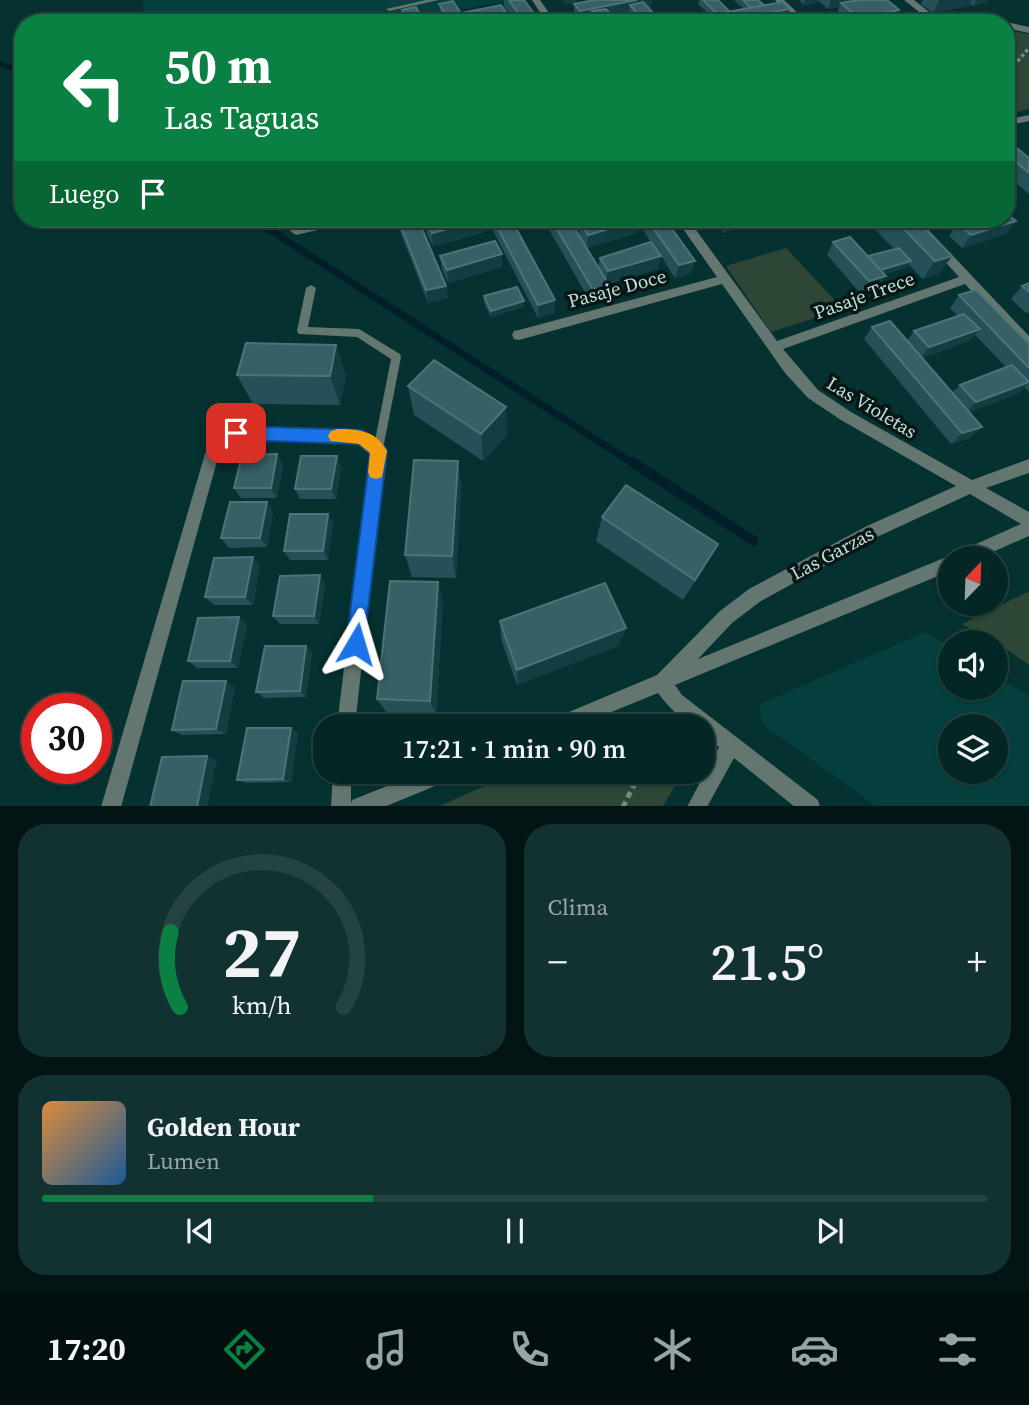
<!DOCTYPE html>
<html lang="es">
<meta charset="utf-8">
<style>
:root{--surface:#042624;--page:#123231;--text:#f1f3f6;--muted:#97a5a6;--line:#254341;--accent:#0b8043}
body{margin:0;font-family:"Source Serif 4",serif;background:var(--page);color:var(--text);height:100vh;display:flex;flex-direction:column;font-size:26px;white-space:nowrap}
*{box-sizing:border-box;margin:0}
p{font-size:23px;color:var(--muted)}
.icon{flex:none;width:38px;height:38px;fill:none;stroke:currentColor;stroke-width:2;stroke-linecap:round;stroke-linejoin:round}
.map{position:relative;height:806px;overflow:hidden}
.details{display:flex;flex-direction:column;gap:18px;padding:18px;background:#021514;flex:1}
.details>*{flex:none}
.hud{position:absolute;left:14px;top:14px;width:1001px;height:214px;border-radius:28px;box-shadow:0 2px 5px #0004,0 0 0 2px var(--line);background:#0b8043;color:#fff;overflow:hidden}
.needle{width:46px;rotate:23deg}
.tools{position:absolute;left:938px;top:546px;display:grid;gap:14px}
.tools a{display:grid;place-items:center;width:70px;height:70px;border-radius:50%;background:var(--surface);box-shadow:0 2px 5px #0004,0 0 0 2px var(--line);font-size:35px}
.speed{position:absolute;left:21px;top:693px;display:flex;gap:14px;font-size:35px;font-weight:700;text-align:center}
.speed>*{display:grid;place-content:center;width:91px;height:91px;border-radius:50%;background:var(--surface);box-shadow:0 2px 5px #0004,0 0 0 2px var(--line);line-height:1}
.speed .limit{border:10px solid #d22;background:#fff;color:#111}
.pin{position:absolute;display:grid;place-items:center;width:60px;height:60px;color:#fff;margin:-30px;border-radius:14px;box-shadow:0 4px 10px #0006}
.me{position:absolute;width:77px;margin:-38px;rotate:7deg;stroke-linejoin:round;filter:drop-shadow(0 0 5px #0008)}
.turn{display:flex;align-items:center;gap:24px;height:147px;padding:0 35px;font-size:32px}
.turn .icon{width:91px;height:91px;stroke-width:2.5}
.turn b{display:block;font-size:49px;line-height:60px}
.then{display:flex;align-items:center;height:66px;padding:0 35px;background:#0003;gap:14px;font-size:26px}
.big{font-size:52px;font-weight:600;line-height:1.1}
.details .widget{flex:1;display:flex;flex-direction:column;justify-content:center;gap:10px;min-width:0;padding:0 24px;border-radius:28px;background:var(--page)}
.details .dial{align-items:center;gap:0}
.dial svg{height:182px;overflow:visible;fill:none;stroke:var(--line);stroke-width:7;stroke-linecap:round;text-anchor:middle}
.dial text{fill:var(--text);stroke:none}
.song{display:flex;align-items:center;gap:21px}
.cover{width:84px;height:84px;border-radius:10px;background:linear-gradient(135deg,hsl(30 70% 55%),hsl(210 70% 35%))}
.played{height:7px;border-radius:4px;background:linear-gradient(90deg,var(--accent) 35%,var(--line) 35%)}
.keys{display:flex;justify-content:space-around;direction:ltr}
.heat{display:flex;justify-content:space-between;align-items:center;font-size:38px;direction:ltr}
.details .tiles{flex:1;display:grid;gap:18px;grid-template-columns:1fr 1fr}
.widget:last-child{grid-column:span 2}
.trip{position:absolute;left:313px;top:714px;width:402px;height:70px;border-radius:28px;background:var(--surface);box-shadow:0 2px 5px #0004,0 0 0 2px var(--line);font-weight:600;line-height:70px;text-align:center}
.tab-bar{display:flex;height:112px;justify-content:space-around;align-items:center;background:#020f0e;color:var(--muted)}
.tab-bar .icon{width:49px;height:49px}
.tab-bar .active{color:var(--accent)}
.tab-bar b{font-size:32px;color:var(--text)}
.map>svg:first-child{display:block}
.built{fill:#043f3e;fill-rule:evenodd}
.green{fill:#2e4635}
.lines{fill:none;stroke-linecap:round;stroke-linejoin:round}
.stream-far2{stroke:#021e2a;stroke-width:5}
.stream-far1{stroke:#021e2a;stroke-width:7}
.stream{stroke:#021e2a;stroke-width:10}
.path-far1{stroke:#6d8d8c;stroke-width:3.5;stroke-dasharray:3.5 2.5;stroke-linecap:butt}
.path{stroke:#6d8d8c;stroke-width:5;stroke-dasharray:6 4.5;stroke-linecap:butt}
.lane{fill:#647670;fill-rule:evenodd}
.street{fill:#647670;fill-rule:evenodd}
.wall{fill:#245058;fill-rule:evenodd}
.shaded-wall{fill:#103e42}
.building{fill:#366066;stroke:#4c7378;stroke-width:2}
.route{fill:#1a73e8;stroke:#114b97;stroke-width:2}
.slow{fill:#f59e0b}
.labels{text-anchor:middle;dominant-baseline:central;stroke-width:7;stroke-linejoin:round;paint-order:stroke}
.street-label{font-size:19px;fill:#c7dcdb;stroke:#061716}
</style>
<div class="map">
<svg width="1029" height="807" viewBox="0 0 1029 807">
<rect width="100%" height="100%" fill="#053230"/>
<path class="built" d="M 143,0 L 513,0 L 380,23 L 142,23 Z
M 925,632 L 950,647 L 950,688 L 996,688 L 996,675 L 1029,696 L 1029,806 L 876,806 L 762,724 L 760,704 ZM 950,726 L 996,726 L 996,772 L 950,772 Z"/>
<path class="green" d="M 1006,30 L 1029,34 L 1029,109 L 1006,115 Z
M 786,248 L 843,309 L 771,332 L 726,266 Z
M 1029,591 L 1029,665 L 996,642 L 962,624 Z
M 517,772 L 683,772 L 663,806 L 439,806 Z"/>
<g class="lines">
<path class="stream-far2" d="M 0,63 L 23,73"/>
<path class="stream-far1" d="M 253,219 L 634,464"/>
<path class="stream" d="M 632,462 L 754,541"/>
<path class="path-far1" d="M 1006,75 L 1029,48"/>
<path class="path" d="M 623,807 L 636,781 L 633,772"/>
<path class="lane" d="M 426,0 L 439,0 L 389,11 L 386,9 Z
M 311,285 L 316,288 L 308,327 L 359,329 L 400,354 L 401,357 L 382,454 L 378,456 L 374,454 L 373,451 L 391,359 L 357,337 L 299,334 L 297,331 L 306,288 Z"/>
<path class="street" d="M 532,0 L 540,0 L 556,23 L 547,23 Z
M 775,0 L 784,0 L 808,23 L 799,23 Z
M 904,0 L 914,0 L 943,23 L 933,23 Z
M 963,20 L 989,20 L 993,23 L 959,23 Z
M 1006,22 L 1029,27 L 1029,33 L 1006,28 L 1006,23 L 1004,23 Z
M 1029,115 L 1029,121 L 1006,126 L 1006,120 Z
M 332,219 L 354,219 L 348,223 L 296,235 L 290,231 L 292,228 Z
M 676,219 L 688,219 L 777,341 L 959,277 L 906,219 L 918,219 L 1029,336 L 1029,350 L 1024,349 L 965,284 L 783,349 L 818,390 L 851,412 L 972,480 L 1029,459 L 1029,473 L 986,488 L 1029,512 L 1029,536 L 979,558 L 950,558 L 950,571 L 675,685 L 682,695 L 818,800 L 820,807 L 795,807 L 734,758 L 707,807 L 687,807 L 719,747 L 704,734 L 704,726 C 684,726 669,707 658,693 L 577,726 L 547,726 L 550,720 L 657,675 L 720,611 L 749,589 L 867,526 L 956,486 L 841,420 L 808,398 L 785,373 L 722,284 L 519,340 L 514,339 L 512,335 L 514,331 L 519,330 L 717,277 ZM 970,494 L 1021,524 L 956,553 L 954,557 L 950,555 L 944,558 L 698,659 L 732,623 L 761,601 L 879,536 Z
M 236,427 L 362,431 L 383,447 L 385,451 L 355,726 L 337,726 L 370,453 L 359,443 L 236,439 L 226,445 L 219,454 L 121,807 L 101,807 L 205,454 L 216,436 Z
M 333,772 L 351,772 L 351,804 L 352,800 L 422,772 L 454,772 L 452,779 L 384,807 L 331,807 Z"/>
</g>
<path class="wall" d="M 504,0 L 524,0 L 541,23 L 492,23 L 513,18 L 504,6 Z
M 594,0 L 652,0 L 650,10 L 662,23 L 632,23 L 628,18 L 629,14 L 613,17 L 618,23 L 591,23 L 592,21 L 578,23 L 574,17 L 574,4 Z
M 699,0 L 718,0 L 730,12 L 744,9 L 734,0 L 758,0 L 764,5 L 790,9 L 786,22 L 781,23 L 710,23 L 712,17 L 698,4 Z
M 799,0 L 817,0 L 816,3 L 804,5 Z
M 817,0 L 887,0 L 894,23 L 843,23 L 836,17 L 839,7 L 828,9 Z
M 923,0 L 988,0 L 987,2 L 973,6 L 970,4 L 969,6 L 933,13 L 921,4 Z
M 439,4 L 462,15 L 506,12 L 506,19 L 487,23 L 444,23 L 441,17 Z
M 402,10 L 424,23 L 372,23 L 403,23 Z
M 1006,139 L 1029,158 L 1029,194 L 1006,175 Z
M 398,219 L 446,286 L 448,298 L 428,303 L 400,231 Z
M 487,219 L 511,219 L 555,300 L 554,313 L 538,318 Z
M 543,219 L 569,219 L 579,235 L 580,222 L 592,219 L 665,219 L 691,273 L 675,278 L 661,256 L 658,269 L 608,284 L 609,285 L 607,298 L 591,303 ZM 639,224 L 651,242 L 600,258 L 598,267 L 587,248 L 637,233 Z
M 713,219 L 744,219 L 740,228 L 724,233 Z
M 865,219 L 915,219 L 952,256 L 939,274 L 923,279 L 909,265 L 907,267 L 884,274 L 886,276 L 878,289 L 861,294 L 827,255 L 833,242 L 868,256 L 894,249 Z
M 948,219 L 968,219 L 953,223 Z
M 426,221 L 486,232 L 433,246 L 427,234 Z
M 1016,221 L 1006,234 L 962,248 L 949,236 L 957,223 Z
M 440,256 L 502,267 L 448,283 L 442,269 Z
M 1029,283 L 1029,312 L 1026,313 L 1011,299 L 1022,286 Z
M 959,295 L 1029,344 L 1029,392 L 1024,387 L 1017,394 L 969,412 L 970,438 L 951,444 L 864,339 L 872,327 L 907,341 L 914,331 L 958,316 L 950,308 ZM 975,335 L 1006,367 L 960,385 L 952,393 L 922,358 L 969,341 Z
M 484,296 L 524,307 L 491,317 L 484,303 Z
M 237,375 L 346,375 L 340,405 L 253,404 Z
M 408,386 L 506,407 L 507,435 L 483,461 L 414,415 Z
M 277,454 L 283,465 L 277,498 L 241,498 L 234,488 Z
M 458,461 L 461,487 L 456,578 L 412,577 L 405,555 Z
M 341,466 L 336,499 L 300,499 L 295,489 Z
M 267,502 L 273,512 L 267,547 L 229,548 L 221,538 Z
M 328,514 L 333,524 L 328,560 L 290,560 L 284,551 Z
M 602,517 L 705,566 L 683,600 L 596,541 Z
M 260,566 L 253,605 L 214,605 L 205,597 Z
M 325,584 L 319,624 L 280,624 L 273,616 Z
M 443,602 L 436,714 L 387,713 L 377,699 Z
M 500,621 L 626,628 L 618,646 L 517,685 L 501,639 Z
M 247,625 L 238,668 L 197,668 L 188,661 Z
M 306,646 L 312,653 L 306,697 L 264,698 L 256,692 Z
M 235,687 L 226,734 L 182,735 L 172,730 Z
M 298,732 L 291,782 L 246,783 L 237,780 Z"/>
<path class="shaded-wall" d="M 387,0 L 424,0 L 388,7 Z
M 564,0 L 576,0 L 576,3 L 563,5 Z
M 637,0 L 652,0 L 650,10 L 630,5 L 629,14 L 599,20 L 592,11 L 592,21 L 579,23 L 580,11 Z
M 805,0 L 817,0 L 816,3 L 804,5 Z
M 831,0 L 868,0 L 841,3 L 839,7 L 828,9 Z
M 939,0 L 972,0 L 969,6 L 933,13 Z
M 976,0 L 988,0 L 987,2 L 973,6 Z
M 790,9 L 786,22 L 781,23 L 719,23 L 720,17 Z
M 899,10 L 894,23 L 856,23 L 858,18 Z
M 506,12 L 506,19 L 487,23 L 467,23 L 467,20 Z
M 485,219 L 486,232 L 433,246 L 432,233 Z
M 731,219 L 744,219 L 740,228 L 724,233 L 728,220 Z
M 956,219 L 968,219 L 953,223 Z
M 639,220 L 637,233 L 587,248 L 588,235 Z
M 1016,221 L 1006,234 L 962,248 L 971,235 Z
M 502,254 L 502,267 L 448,283 L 447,270 Z
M 661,256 L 658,269 L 606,284 L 608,271 Z
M 952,256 L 939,274 L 923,279 L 935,261 Z
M 695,261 L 691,273 L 675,278 L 679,265 Z
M 911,261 L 907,267 L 875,277 L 878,270 Z
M 886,276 L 878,289 L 861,294 L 869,281 Z
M 609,285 L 607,298 L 591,303 L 593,290 Z
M 446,286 L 448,298 L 428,303 L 426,290 Z
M 555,300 L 554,313 L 538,318 L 538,305 Z
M 524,301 L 524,307 L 491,317 L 491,311 Z
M 980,329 L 969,341 L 919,360 L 929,347 Z
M 336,345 L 346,375 L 340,405 L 330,376 Z
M 1029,382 L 1017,394 L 965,414 L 976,402 Z
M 506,407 L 507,435 L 483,461 L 481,434 Z
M 982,427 L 970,438 L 951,444 L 962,433 Z
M 277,454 L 283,465 L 277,498 L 271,488 Z
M 337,456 L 341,466 L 336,499 L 331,489 Z
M 458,461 L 461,487 L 456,578 L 452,556 Z
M 267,502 L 273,512 L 267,547 L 260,538 Z
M 328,514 L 333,524 L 328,560 L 323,551 Z
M 253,557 L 260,566 L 253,605 L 245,597 Z
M 320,575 L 325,584 L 319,624 L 314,616 Z
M 438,582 L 443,602 L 436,714 L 430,701 Z
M 239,617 L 247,625 L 238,668 L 230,661 Z
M 626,628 L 618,646 L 517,685 L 517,670 Z
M 306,646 L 312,653 L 306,697 L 300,691 Z
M 226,681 L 235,687 L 226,734 L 216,729 Z
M 291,728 L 298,732 L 291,782 L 283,779 Z
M 207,756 L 217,760 L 207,807 L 197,807 Z"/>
<path class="building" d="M 509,0 L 524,0 L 541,23 L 525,23 Z
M 594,0 L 637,0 L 580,11 L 574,4 Z
M 703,0 L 718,0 L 730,12 L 717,14 Z
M 743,0 L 758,0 L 764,5 L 751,8 Z
M 859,0 L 887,0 L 899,10 L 858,18 L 841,3 Z
M 453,1 L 467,23 L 451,23 L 439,4 Z
M 643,2 L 662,23 L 646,23 L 630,5 Z
M 782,2 L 790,9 L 719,22 L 712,15 Z
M 501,5 L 506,12 L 467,20 L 462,13 Z
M 416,7 L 424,23 L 408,23 L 402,10 Z
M 606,9 L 618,23 L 602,23 L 592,11 Z
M 400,17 L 403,23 L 372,23 Z
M 516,18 L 519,23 L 492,23 Z
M 351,20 L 352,23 L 336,22 Z
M 1006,139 L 1029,158 L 1029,173 L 1006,153 Z
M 1006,213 L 1016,221 L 971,235 L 957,223 L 970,219 L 1006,219 Z
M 398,219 L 418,219 L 446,286 L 426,290 Z
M 433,219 L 485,219 L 432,233 L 426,221 Z
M 493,219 L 511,219 L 555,300 L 538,305 Z
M 551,219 L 569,219 L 609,285 L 593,290 Z
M 592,219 L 638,219 L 639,220 L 588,235 L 580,222 Z
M 647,219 L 665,219 L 695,261 L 679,265 Z
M 894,219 L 915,219 L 952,256 L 935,261 Z
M 850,237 L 886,276 L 869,281 L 833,242 Z
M 495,241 L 502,254 L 447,270 L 440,256 Z
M 651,242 L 661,256 L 608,271 L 600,258 Z
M 899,248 L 911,261 L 880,270 L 868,256 Z
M 1029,283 L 1029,292 L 1022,286 Z
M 517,287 L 524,301 L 491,311 L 484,296 Z
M 976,290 L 1029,344 L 1029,368 L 959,295 Z
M 964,314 L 980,329 L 929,347 L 914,331 Z
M 890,321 L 982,427 L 962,433 L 872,327 Z
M 246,343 L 336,345 L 330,376 L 237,375 Z
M 434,360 L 506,407 L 481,434 L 408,386 Z
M 1012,365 L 1029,382 L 976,402 L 960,385 Z
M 277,454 L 271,488 L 234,488 L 242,455 Z
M 301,456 L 337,456 L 331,489 L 295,489 Z
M 414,460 L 458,461 L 452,556 L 405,555 Z
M 626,485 L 718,544 L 695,580 L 602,517 Z
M 230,502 L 267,502 L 260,538 L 221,538 Z
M 290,514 L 328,514 L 323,551 L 284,551 Z
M 253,557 L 245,597 L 205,597 L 214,558 Z
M 320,575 L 314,616 L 273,616 L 280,576 Z
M 390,581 L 438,582 L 430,701 L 377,699 Z
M 605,583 L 626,628 L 517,670 L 500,621 Z
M 239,617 L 230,661 L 188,661 L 198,618 Z
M 265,646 L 306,646 L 300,691 L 256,692 Z
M 183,681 L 226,681 L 216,729 L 172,730 Z
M 247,728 L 291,728 L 283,779 L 237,780 Z
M 207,756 L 197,807 L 150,807 L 162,757 Z"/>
<path class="route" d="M 236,426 L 362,430 L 384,446 L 387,451 L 363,651 L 356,653 L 349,651 L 346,644 L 370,454 L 358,444 L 236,440 L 230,438 L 228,433 L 230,428 Z"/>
<path class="slow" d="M 337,429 C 357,429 376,430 387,451 L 382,477 L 376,479 L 370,477 L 368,472 L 370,453 L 359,444 L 331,441 L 328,436 L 331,431 Z"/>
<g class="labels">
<g class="street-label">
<text transform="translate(617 288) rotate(-15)">Pasaje Doce</text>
<text transform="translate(864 295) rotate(-20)">Pasaje Trece</text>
<text transform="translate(872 407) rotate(31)">Las Violetas</text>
<text transform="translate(832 553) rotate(-28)">Las Garzas</text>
</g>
</g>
</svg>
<div class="tools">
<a><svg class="needle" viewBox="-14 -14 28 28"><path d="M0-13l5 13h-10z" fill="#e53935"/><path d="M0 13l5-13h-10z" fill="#97a5a6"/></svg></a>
<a><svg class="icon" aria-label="sound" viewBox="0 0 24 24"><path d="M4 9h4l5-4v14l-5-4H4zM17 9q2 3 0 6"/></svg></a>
<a><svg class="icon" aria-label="layers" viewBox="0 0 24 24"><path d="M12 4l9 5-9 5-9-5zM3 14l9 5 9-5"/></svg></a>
</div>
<div class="speed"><div class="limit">30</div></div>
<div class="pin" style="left:236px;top:433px;background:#d93025"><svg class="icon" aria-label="arrive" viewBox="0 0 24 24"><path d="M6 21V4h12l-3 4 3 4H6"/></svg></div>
<svg class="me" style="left:356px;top:644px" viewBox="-20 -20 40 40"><path d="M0-17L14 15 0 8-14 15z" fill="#1a73e8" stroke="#fff" stroke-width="4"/></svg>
<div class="trip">17:21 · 1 min · 90 m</div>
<div class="hud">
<div class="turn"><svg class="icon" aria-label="left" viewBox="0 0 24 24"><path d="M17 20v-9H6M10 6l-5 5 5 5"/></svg><div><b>50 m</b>Las Taguas</div></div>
<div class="then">Luego<svg class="icon" aria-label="arrive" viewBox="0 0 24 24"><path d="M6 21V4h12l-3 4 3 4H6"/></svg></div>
</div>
</div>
<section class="details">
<div class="tiles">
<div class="widget dial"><svg viewBox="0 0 100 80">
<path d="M14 69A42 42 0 1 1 86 69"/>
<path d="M14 69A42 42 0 0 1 10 36" stroke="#0b8043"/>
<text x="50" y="56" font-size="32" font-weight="700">27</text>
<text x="50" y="72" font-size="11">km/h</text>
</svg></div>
<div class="widget"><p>Clima</p>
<div class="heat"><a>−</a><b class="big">21.5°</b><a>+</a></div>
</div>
<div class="widget">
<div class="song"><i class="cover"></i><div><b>Golden Hour</b><p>Lumen</p></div></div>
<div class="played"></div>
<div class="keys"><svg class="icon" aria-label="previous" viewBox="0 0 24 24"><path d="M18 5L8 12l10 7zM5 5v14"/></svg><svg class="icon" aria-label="pause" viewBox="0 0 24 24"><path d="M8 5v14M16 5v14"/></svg><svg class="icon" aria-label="next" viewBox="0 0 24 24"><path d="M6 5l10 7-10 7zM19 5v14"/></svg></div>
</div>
</div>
</section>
<nav class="tab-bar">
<b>17:20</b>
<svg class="icon active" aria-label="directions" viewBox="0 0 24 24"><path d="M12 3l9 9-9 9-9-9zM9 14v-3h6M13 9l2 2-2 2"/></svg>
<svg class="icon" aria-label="music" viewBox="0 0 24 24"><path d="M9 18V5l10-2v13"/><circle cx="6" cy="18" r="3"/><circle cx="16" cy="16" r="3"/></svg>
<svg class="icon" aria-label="phone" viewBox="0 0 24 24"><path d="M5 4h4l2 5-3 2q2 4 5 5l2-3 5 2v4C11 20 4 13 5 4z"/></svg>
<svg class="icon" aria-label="climate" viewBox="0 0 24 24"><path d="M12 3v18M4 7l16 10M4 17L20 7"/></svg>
<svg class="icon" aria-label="car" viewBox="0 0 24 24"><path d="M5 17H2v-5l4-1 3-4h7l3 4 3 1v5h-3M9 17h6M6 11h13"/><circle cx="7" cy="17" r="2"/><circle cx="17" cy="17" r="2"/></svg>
<svg class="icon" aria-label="filters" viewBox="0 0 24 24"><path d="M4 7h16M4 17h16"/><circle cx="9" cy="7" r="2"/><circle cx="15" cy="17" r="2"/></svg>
</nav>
